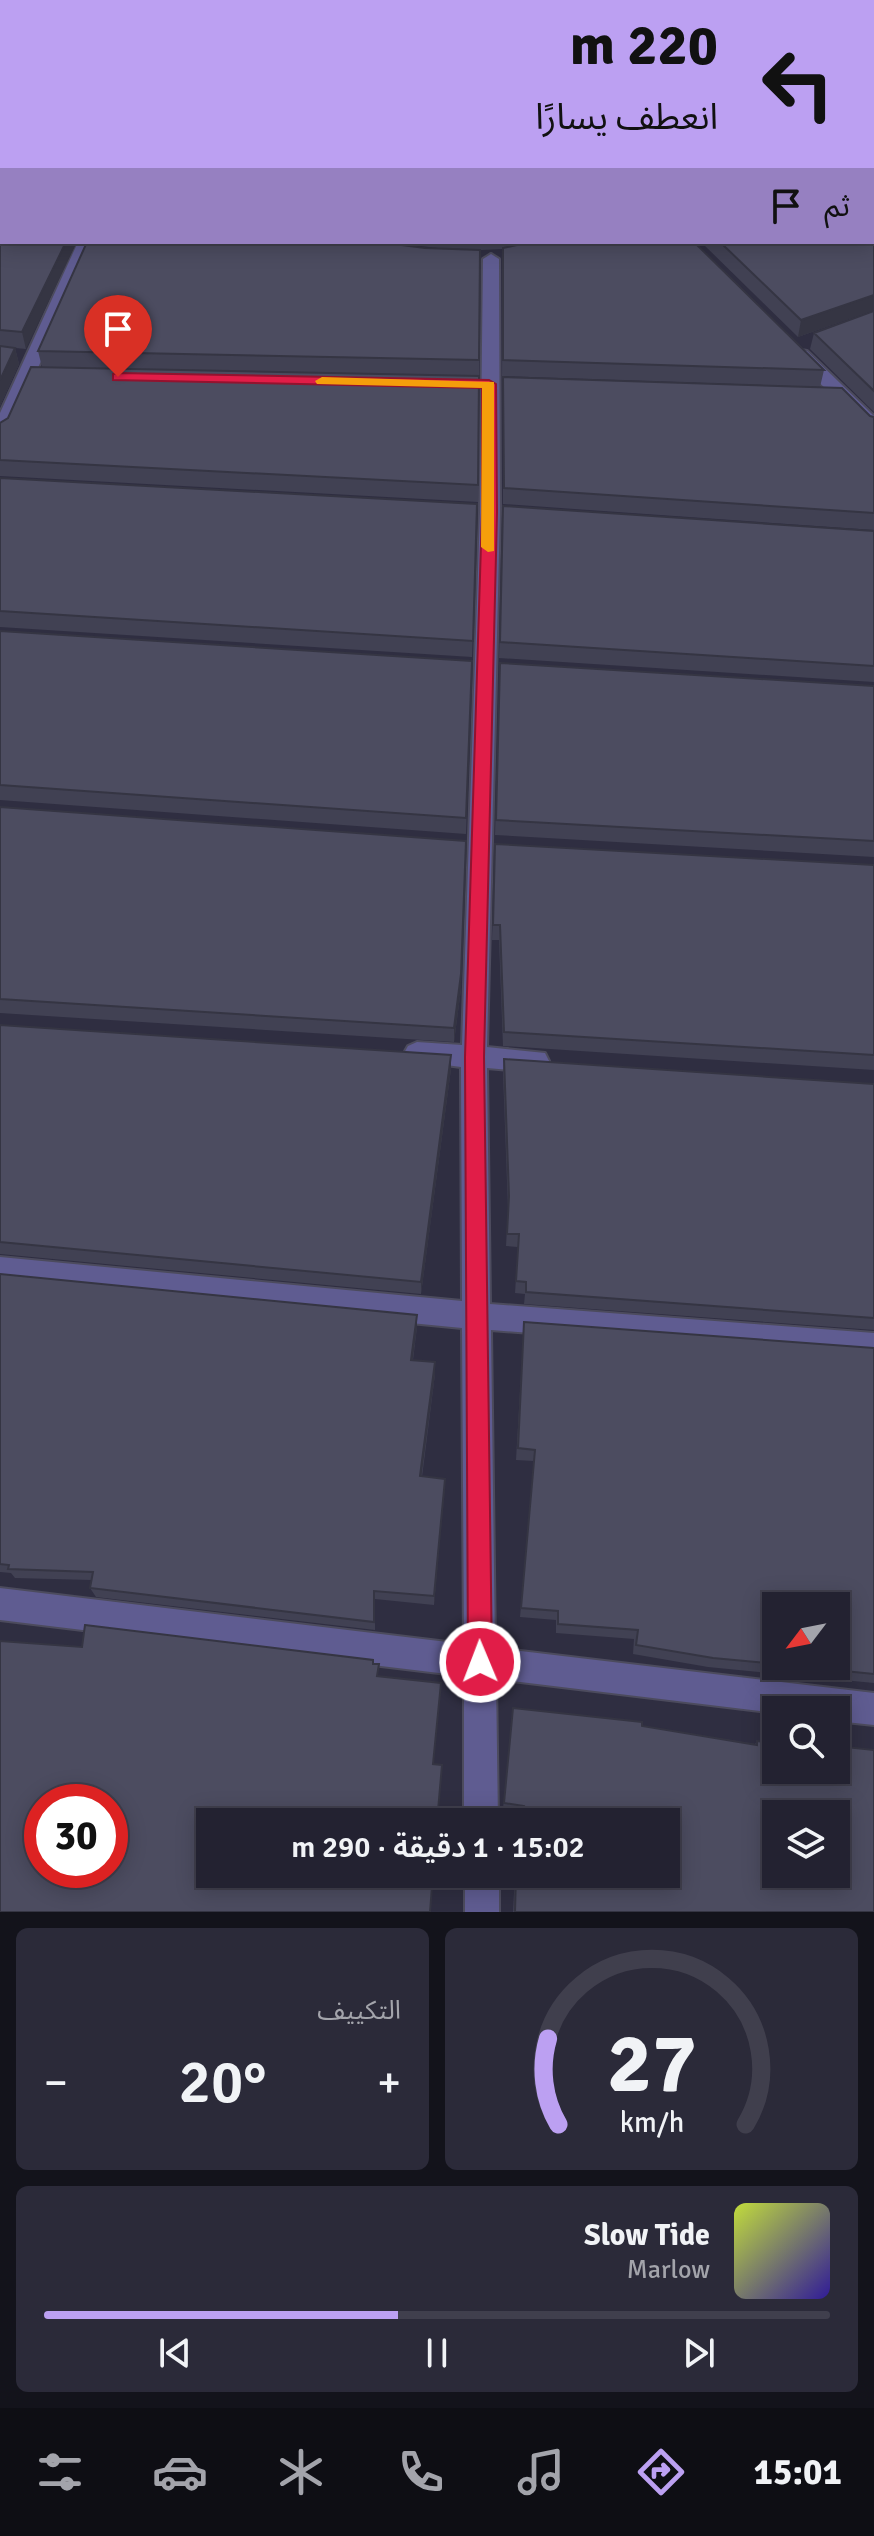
<!DOCTYPE html>
<html lang="ar">
<meta charset="utf-8">
<style>
:root{--surface:#232231;--page:#2b2a39;--text:#f1f3f6;--muted:#a3a4ab;--line:#403f4d;--accent:#bca0f2}
body{margin:0;font-family:Signika,"Noto Sans Arabic",sans-serif;background:var(--page);color:var(--text);direction:rtl;height:100vh;display:flex;flex-direction:column;font-size:30px;white-space:nowrap}
*{box-sizing:border-box;margin:0}
p{font-size:26px;color:var(--muted)}
.icon{flex:none;width:44px;height:44px;fill:none;stroke:currentColor;stroke-width:2;stroke-linecap:round;stroke-linejoin:round}
.map{position:relative;height:1912px;overflow:hidden;direction:ltr}
.side{display:flex;flex-direction:column;gap:16px;padding:16px;background:#13131b;flex:1}
.side>*{flex:none}
.banner{position:absolute;left:0px;top:0px;width:874px;height:244px;box-shadow:0 4px 20px #0003,0 0 0 2px var(--line);direction:rtl;background:#bca0f2;color:#111;overflow:hidden}
.needle{width:52px;rotate:238deg}
.fabs{position:absolute;left:762px;top:1592px;display:grid;gap:16px}
.fabs a{display:grid;place-items:center;width:88px;height:88px;border-radius:0px;background:var(--surface);box-shadow:0 4px 20px #0003,0 0 0 2px var(--line);font-size:40px}
.speed{position:absolute;left:24px;top:1784px;display:flex;gap:16px;font-size:40px;font-weight:700;text-align:center}
.speed>*{display:grid;place-content:center;width:104px;height:104px;border-radius:50%;background:var(--surface);box-shadow:0 4px 20px #0003,0 0 0 2px var(--line);line-height:1}
.speed .limit{border:12px solid #d22;background:#fff;color:#111}
.pin{position:absolute;display:grid;place-items:center;width:68px;height:68px;color:#fff;margin:-82px -34px;border-radius:50% 50% 50% 0;rotate:-45deg;box-shadow:0 0 8px #0007}
.pin .icon{rotate:45deg}
.me{position:absolute;width:88px;margin:-44px;rotate:359deg;stroke-linejoin:round;filter:drop-shadow(0 0 6px #0008)}
.turn{display:flex;align-items:center;gap:28px;height:168px;padding:0 24px;font-size:36px}
.turn .icon{width:104px;height:104px;stroke-width:2.5}
.turn b{display:block;font-size:56px;line-height:68px}
.then{display:flex;align-items:center;height:76px;padding:0 24px;background:#0003;gap:16px;font-size:30px}
.big{font-size:60px;font-weight:600;line-height:1.1}
.side .card{flex:1;display:flex;flex-direction:column;justify-content:center;gap:12px;min-width:0;padding:0 28px;border-radius:12px;background:var(--page)}
.side .dial{align-items:center;gap:0}
.dial svg{height:208px;overflow:visible;fill:none;stroke:var(--line);stroke-width:7;stroke-linecap:round;text-anchor:middle}
.dial text{fill:var(--text);stroke:none}
.song{display:flex;align-items:center;gap:24px}
.cover{width:96px;height:96px;border-radius:12px;background:linear-gradient(135deg,hsl(70 70% 55%),hsl(250 70% 35%))}
.played{height:8px;border-radius:4px;background:linear-gradient(90deg,var(--accent) 45%,var(--line) 45%)}
.keys{display:flex;justify-content:space-around;direction:ltr}
.heat{display:flex;justify-content:space-between;align-items:center;font-size:44px;direction:ltr}
.side .tiles{flex:1;display:grid;gap:16px;grid-template-columns:1fr 1fr}
.card:last-child{grid-column:span 2}
.trip{position:absolute;left:196px;top:1808px;width:484px;height:80px;border-radius:0px;background:var(--surface);box-shadow:0 4px 20px #0003,0 0 0 2px var(--line);font-weight:600;line-height:80px;text-align:center;direction:rtl}
.dock{display:flex;height:128px;justify-content:space-around;align-items:center;background:#0e0e14;color:var(--muted)}
.dock .icon{width:56px;height:56px}
.dock .current{color:var(--accent)}
.dock b{font-size:36px;color:var(--text)}
.map>svg:first-child{display:block}
.lines{fill:none;stroke-linecap:round;stroke-linejoin:round}
.street-casing{stroke:#4c4b5d;stroke-width:4}
.street{fill:#5f5c91;fill-rule:evenodd}
.wall{fill:#414153;fill-rule:evenodd}
.shaded-wall{fill:#353543}
.building{fill:#4c4c60;stroke:#353543;stroke-width:2;fill-rule:evenodd}
.route{fill:#e11d48;stroke:#92132f;stroke-width:2}
.slow{fill:#f59e0b}
</style>
<div class="map">
<svg width="874" height="1912" viewBox="0 0 874 1912">
<rect width="100%" height="100%" fill="#2f2e41"/>
<g class="lines">
<g class="street-casing">
<path id="street" d="M 78,242 L 94,242 L 9,433 L 0,439 L 0,413 Z
M 491,254 L 499,259 L 500,512 L 487,1047 L 545,1053 L 549,1061 L 545,1069 L 536,1072 L 487,1068 L 490,1304 L 874,1333 L 874,1359 L 491,1330 L 495,1648 L 874,1693 L 874,1725 L 836,1721 L 836,1710 L 776,1710 L 776,1713 L 496,1679 L 498,1822 L 464,1822 L 464,1676 L 0,1620 L 0,1588 L 464,1644 L 462,1328 L 0,1283 L 0,1257 L 462,1301 L 461,1067 L 408,1060 L 404,1053 L 408,1046 L 417,1042 L 462,1045 L 480,512 L 483,259 Z
M 801,350 L 807,351 L 874,416 L 874,432 L 868,430 L 795,359 L 792,355 L 795,351 Z
M 465,1874 L 499,1874 L 499,1912 L 465,1912 Z"/>
</g>
<use href="#street" class="street"/>
</g>
<path class="wall" d="M 0,0 L 874,0 L 874,310 L 798,337 L 701,242 L 872,242 L 2,2 L 26,349 L 5,347 L 15,348 L 19,364 L 0,406 Z
M 384,242 L 694,242 L 824,370 L 820,387 L 502,376 L 503,249 L 480,250 L 478,502 L 0,476 L 0,423 L 8,418 L 42,367 L 38,351 L 425,248 L 447,249 Z
M 874,311 L 874,412 L 810,349 L 814,333 Z
M 503,377 L 874,417 L 874,530 L 503,504 Z
M 0,478 L 477,504 L 472,657 L 0,627 Z
M 503,506 L 874,531 L 874,682 L 499,658 Z
M 0,631 L 472,661 L 466,834 L 0,800 Z
M 500,663 L 874,686 L 874,857 L 495,835 Z
M 0,807 L 461,989 L 454,1042 L 0,1013 Z
M 495,844 L 874,865 L 874,1070 L 503,1046 L 499,940 L 492,940 Z
M 0,1025 L 451,1055 L 451,1069 L 421,1294 L 0,1254 Z
M 504,1059 L 874,1084 L 874,1330 L 524,1304 L 525,1294 L 515,1293 L 518,1247 L 506,1246 L 508,1209 L 503,1073 Z
M 0,1274 L 417,1327 L 413,1360 L 435,1362 L 435,1374 L 422,1477 L 445,1479 L 434,1605 L 375,1599 L 375,1630 L 96,1597 L 90,1588 L 92,1580 L 15,1578 L 11,1573 L 0,1572 Z
M 524,1322 L 874,1348 L 874,1683 L 708,1667 L 633,1654 L 634,1639 L 556,1633 L 556,1620 L 520,1617 L 534,1461 L 516,1460 ZM 776,1606 L 836,1666 L 776,1666 Z
M 513,1708 L 642,1726 L 755,1744 L 757,1741 L 874,1912 L 513,1912 L 515,1874 L 666,1874 L 666,1822 L 521,1822 L 522,1812 L 503,1809 Z"/>
<path class="shaded-wall" d="M 66,242 L 77,242 L 26,349 L 22,332 Z
M 512,242 L 539,242 L 512,248 Z
M 874,295 L 874,310 L 798,337 L 801,320 Z
M 15,348 L 19,364 L 0,406 L 0,380 Z
M 466,841 L 461,989 L 454,1042 L 454,1028 Z
M 451,1055 L 451,1069 L 421,1294 L 421,1282 Z
M 417,1315 L 417,1327 L 411,1371 L 411,1360 Z
M 435,1362 L 435,1374 L 420,1486 L 420,1476 Z
M 445,1479 L 445,1489 L 434,1605 L 434,1596 Z"/>
<path class="building" d="M 0,0 L 874,0 L 874,23 L 872,24 L 874,31 L 874,295 L 801,320 L 720,242 L 872,242 L 872,2 L 2,2 L 2,242 L 66,242 L 22,332 L 0,330 L 0,204 L 1,204 L 0,198 L 0,50 L 2,49 L 0,43 Z
M 87,242 L 378,242 L 425,248 L 480,250 L 479,360 L 38,351 Z
M 531,242 L 694,242 L 824,370 L 503,360 L 503,248 Z
M 874,311 L 874,391 L 814,333 Z
M 0,346 L 15,348 L 0,380 Z
M 31,367 L 479,376 L 478,485 L 0,460 L 0,423 L 8,418 Z
M 503,377 L 842,388 L 870,416 L 874,417 L 874,513 L 504,488 Z
M 0,478 L 477,504 L 473,641 L 0,611 Z
M 503,506 L 874,531 L 874,666 L 500,642 Z
M 0,631 L 472,661 L 466,818 L 0,785 Z
M 500,663 L 874,686 L 874,841 L 496,820 Z
M 0,807 L 466,841 L 461,974 L 454,1028 L 0,999 Z
M 495,844 L 874,865 L 874,1055 L 504,1032 L 500,925 L 493,925 Z
M 0,1025 L 451,1055 L 421,1282 L 0,1242 Z
M 504,1059 L 874,1084 L 874,1318 L 526,1292 L 526,1282 L 516,1281 L 519,1234 L 507,1234 L 509,1196 Z
M 0,1274 L 417,1315 L 411,1360 L 435,1362 L 420,1476 L 445,1479 L 434,1596 L 374,1591 L 374,1622 L 90,1588 L 93,1572 L 8,1569 L 9,1565 L 0,1564 Z
M 524,1322 L 874,1348 L 874,1674 L 795,1666 L 836,1666 L 836,1606 L 776,1606 L 776,1664 L 713,1658 L 636,1645 L 638,1630 L 558,1624 L 558,1611 L 521,1608 L 535,1450 L 518,1448 Z
M 85,1625 L 373,1660 L 373,1664 L 379,1664 L 377,1676 L 441,1683 L 433,1764 L 442,1765 L 437,1822 L 210,1822 L 210,1874 L 433,1874 L 430,1912 L 0,1912 L 0,1641 L 82,1647 ZM 42,1802 L 110,1802 L 110,1870 L 42,1870 Z
M 513,1708 L 642,1722 L 642,1726 L 757,1745 L 757,1741 L 776,1744 L 776,1770 L 836,1770 L 836,1746 L 874,1750 L 874,1912 L 515,1912 L 516,1874 L 666,1874 L 666,1822 L 522,1822 L 524,1806 L 504,1803 ZM 776,1814 L 836,1814 L 836,1874 L 776,1874 Z"/>
<path class="route" d="M 118,373 L 489,380 L 496,384 L 497,512 L 484,1057 L 492,1662 L 489,1671 L 480,1674 L 472,1671 L 468,1662 L 465,1057 L 482,512 L 482,388 L 113,380 L 113,374 Z"/>
<path class="slow" d="M 322,377 L 494,382 L 494,551 L 488,552 L 481,547 L 482,388 L 317,384 L 315,381 Z"/>
</svg>
<div class="fabs">
<a><svg class="needle" viewBox="-14 -14 28 28"><path d="M0-13l5 13h-10z" fill="#e53935"/><path d="M0 13l5-13h-10z" fill="#a3a4ab"/></svg></a>
<a><svg class="icon" aria-label="search" viewBox="0 0 24 24"><circle cx="10" cy="10" r="6"/><path d="M15 15l6 6"/></svg></a>
<a><svg class="icon" aria-label="layers" viewBox="0 0 24 24"><path d="M12 4l9 5-9 5-9-5zM3 14l9 5 9-5"/></svg></a>
</div>
<div class="speed"><div class="limit">30</div></div>
<div class="pin" style="left:118px;top:377px;background:#d93025"><svg class="icon" aria-label="arrive" viewBox="0 0 24 24"><path d="M6 21V4h12l-3 4 3 4H6"/></svg></div>
<svg class="me" style="left:480px;top:1662px" viewBox="-20 -20 40 40"><circle r="17" fill="#e11d48" stroke="#fff" stroke-width="3"/><path d="M0-11L8 9 0 5-8 9z" fill="#fff"/></svg>
<div class="trip">15:02 · 1 دقيقة · 290 m</div>
<div class="banner">
<div class="turn"><svg class="icon" aria-label="left" viewBox="0 0 24 24"><path d="M17 20v-9H6M10 6l-5 5 5 5"/></svg><div><b>220 m</b>انعطف يسارًا</div></div>
<div class="then">ثم<svg class="icon" aria-label="arrive" viewBox="0 0 24 24"><path d="M6 21V4h12l-3 4 3 4H6"/></svg></div>
</div>
</div>
<section class="side">
<div class="tiles">
<div class="card dial"><svg viewBox="0 0 100 80">
<path d="M14 69A42 42 0 1 1 86 69"/>
<path d="M14 69A42 42 0 0 1 10 36" stroke="#bca0f2"/>
<text x="50" y="56" font-size="32" font-weight="700">27</text>
<text x="50" y="72" font-size="11">km/h</text>
</svg></div>
<div class="card"><p>التكييف</p>
<div class="heat"><a>−</a><b class="big">20°</b><a>+</a></div>
</div>
<div class="card">
<div class="song"><i class="cover"></i><div><b>Slow Tide</b><p>Marlow</p></div></div>
<div class="played"></div>
<div class="keys"><svg class="icon" aria-label="previous" viewBox="0 0 24 24"><path d="M18 5L8 12l10 7zM5 5v14"/></svg><svg class="icon" aria-label="pause" viewBox="0 0 24 24"><path d="M8 5v14M16 5v14"/></svg><svg class="icon" aria-label="next" viewBox="0 0 24 24"><path d="M6 5l10 7-10 7zM19 5v14"/></svg></div>
</div>
</div>
</section>
<nav class="dock">
<b>15:01</b>
<svg class="icon current" aria-label="directions" viewBox="0 0 24 24"><path d="M12 3l9 9-9 9-9-9zM9 14v-3h6M13 9l2 2-2 2"/></svg>
<svg class="icon" aria-label="music" viewBox="0 0 24 24"><path d="M9 18V5l10-2v13"/><circle cx="6" cy="18" r="3"/><circle cx="16" cy="16" r="3"/></svg>
<svg class="icon" aria-label="phone" viewBox="0 0 24 24"><path d="M5 4h4l2 5-3 2q2 4 5 5l2-3 5 2v4C11 20 4 13 5 4z"/></svg>
<svg class="icon" aria-label="climate" viewBox="0 0 24 24"><path d="M12 3v18M4 7l16 10M4 17L20 7"/></svg>
<svg class="icon" aria-label="car" viewBox="0 0 24 24"><path d="M5 17H2v-5l4-1 3-4h7l3 4 3 1v5h-3M9 17h6M6 11h13"/><circle cx="7" cy="17" r="2"/><circle cx="17" cy="17" r="2"/></svg>
<svg class="icon" aria-label="filters" viewBox="0 0 24 24"><path d="M4 7h16M4 17h16"/><circle cx="9" cy="7" r="2"/><circle cx="15" cy="17" r="2"/></svg>
</nav>
